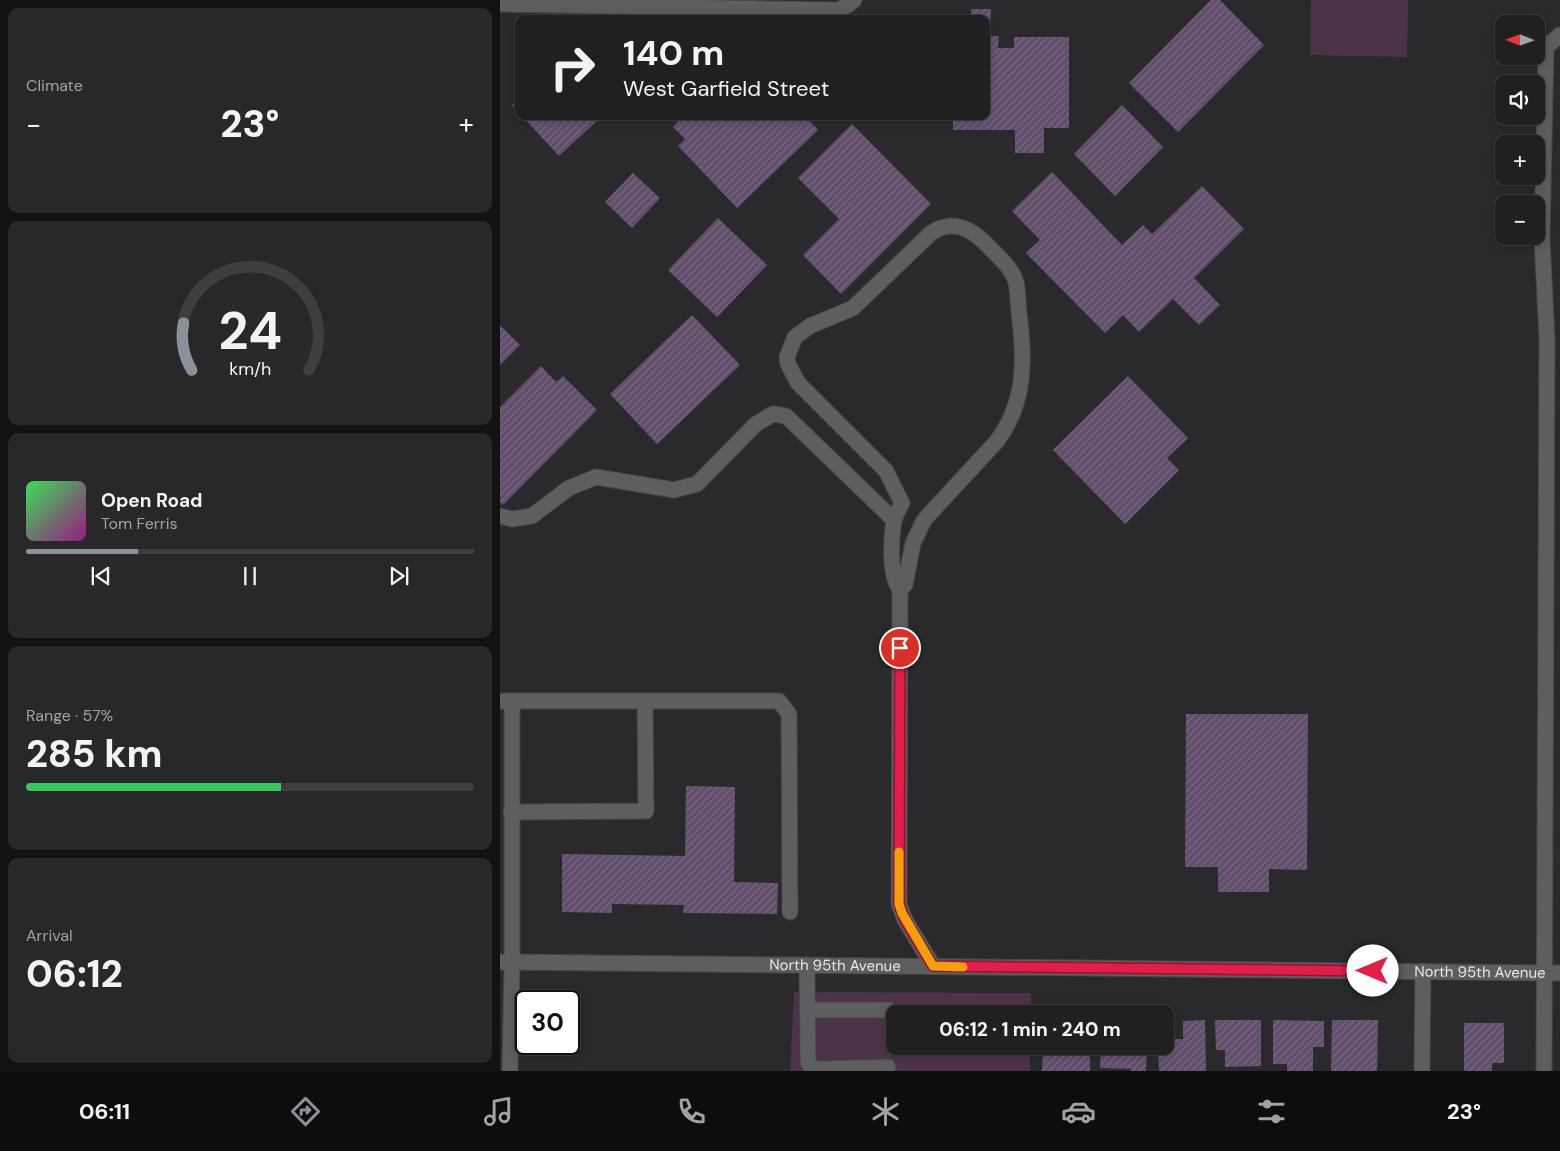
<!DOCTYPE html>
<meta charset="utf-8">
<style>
:root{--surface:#202021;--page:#28282a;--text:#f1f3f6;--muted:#a2a3a5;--line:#3d3e3f;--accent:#8c9099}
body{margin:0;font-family:"DM Sans",sans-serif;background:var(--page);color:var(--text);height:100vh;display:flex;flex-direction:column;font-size:19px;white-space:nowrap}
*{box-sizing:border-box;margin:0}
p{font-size:16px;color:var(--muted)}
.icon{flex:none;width:28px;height:28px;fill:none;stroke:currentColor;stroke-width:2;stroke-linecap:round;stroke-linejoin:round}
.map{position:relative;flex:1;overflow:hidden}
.drawer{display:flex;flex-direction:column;gap:8px;padding:8px;background:#121212;width:500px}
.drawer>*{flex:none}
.hud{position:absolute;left:15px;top:15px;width:475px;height:105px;border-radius:10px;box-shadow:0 2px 12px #0003,0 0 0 1px var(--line);background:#202021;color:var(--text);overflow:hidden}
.needle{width:32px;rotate:271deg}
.buttons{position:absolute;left:995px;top:15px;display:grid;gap:10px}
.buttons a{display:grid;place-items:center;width:50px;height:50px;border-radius:10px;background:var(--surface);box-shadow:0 2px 12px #0003,0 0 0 1px var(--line);font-size:25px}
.speed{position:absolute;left:15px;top:990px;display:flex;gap:10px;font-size:25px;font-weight:700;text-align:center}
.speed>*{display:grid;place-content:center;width:65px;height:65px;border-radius:50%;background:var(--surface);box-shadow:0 2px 12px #0003,0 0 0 1px var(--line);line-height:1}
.speed .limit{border:2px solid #111;border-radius:8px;background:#fff;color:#111}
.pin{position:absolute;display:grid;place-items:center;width:42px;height:42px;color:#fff;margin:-21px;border:2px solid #fff;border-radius:50%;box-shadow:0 1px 5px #0007}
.me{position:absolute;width:55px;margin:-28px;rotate:270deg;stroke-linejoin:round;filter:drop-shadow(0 0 4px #0008)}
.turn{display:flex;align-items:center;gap:18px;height:105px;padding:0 25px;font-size:22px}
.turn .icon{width:65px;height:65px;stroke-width:2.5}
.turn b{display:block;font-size:35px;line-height:42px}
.big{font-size:38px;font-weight:800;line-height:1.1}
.drawer .card{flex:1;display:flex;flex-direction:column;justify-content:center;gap:8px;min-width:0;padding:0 18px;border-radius:10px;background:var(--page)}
.drawer .dial{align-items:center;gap:0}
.dial svg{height:130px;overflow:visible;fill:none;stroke:var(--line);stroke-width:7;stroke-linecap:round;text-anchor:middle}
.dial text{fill:var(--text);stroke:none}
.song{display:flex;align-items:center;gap:15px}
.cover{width:60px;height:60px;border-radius:8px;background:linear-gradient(135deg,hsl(130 70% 55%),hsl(310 70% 35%))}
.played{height:5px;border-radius:2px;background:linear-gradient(90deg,var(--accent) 25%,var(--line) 25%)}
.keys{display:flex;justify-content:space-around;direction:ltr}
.heat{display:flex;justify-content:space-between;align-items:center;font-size:28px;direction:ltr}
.charge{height:8px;border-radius:4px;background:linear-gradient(90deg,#34c759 57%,var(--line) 0)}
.trip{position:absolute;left:386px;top:1005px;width:288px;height:50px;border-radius:10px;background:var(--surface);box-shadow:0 2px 12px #0003,0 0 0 1px var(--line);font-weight:800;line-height:50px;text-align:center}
.tab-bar{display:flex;height:80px;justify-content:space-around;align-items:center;background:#0d0d0d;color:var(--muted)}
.tab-bar .icon{width:35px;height:35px}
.tab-bar .active{color:var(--accent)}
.tab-bar b{font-size:22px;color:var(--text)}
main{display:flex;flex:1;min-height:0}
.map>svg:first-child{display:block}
.park{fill:#4d3349}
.building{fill:url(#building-hatch)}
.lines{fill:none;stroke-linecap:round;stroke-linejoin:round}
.minor-casing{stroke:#464648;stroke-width:17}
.minor{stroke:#5e5e60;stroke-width:15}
.route-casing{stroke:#92132f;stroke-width:12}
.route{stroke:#e11d48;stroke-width:9}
.slow{stroke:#f59e0b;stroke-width:9}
.labels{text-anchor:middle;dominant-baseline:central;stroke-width:5;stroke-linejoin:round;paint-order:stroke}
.street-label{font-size:15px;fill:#e7e6e8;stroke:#212023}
</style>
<main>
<section class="drawer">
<div class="card"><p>Climate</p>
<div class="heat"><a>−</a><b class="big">23°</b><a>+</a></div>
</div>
<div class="card dial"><svg viewBox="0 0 100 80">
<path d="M14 69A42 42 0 1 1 86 69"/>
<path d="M14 69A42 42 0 0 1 9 40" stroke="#8c9099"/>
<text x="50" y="56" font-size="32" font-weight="700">24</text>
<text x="50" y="72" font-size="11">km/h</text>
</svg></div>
<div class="card">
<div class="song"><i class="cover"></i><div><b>Open Road</b><p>Tom Ferris</p></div></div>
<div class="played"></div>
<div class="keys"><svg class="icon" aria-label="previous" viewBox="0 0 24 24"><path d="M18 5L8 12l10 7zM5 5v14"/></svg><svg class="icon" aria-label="pause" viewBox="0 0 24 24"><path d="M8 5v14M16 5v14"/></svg><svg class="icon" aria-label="next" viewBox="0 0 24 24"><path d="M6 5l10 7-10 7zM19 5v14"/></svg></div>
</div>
<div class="card"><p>Range · 57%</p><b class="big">285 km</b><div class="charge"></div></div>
<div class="card"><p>Arrival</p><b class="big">06:12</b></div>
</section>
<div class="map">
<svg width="1060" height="1071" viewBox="0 0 1060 1071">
<defs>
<pattern id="building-hatch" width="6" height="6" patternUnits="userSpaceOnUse" patternTransform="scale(1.25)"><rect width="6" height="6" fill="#614e6d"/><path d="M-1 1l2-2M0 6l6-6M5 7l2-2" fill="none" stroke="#786882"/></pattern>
</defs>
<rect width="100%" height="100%" fill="#2a2a2c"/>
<path class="park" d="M 811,0 L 908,0 L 907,57 L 810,55 Z
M 294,992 L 531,993 L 531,1014 L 395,1014 L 395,1046 L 530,1046 L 530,1071 L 290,1071 Z"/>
<path class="building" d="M 711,0 L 720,0 L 764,45 L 678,132 L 629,83 Z
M 471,9 L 491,9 L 490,36 L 499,36 L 498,48 L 514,48 L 514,37 L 569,37 L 569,128 L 544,128 L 544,153 L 515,153 L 515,130 L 453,130 L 453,116 L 486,116 L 486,19 L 471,19 Z
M 19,99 L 19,112 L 12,105 Z
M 622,105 L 663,147 L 615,196 L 574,154 Z
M 22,116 L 102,116 L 59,156 Z
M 184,116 L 305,116 L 318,130 L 237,208 L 178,146 L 185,139 L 173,127 Z
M 352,124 L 431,204 L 341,294 L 303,255 L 339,219 L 298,178 Z
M 552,172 L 622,245 L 643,225 L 652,234 L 702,186 L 744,229 L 694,278 L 720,305 L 699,325 L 673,299 L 639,332 L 623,315 L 605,333 L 526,253 L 540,240 L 512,211 Z
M 133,173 L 160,198 L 132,228 L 105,202 Z
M 218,218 L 267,265 L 217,317 L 168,270 Z
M 192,315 L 240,365 L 157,444 L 110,394 Z
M 0,325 L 20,345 L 0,365 Z
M 41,366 L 56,382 L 63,376 L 97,410 L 3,505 L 0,502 L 0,407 Z
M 628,376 L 688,438 L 667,458 L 679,470 L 625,524 L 553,450 Z
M 686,714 L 808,714 L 807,870 L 769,869 L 769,892 L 718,892 L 718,867 L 685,867 Z
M 186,786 L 235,787 L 234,882 L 278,883 L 277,914 L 183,913 L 184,905 L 112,904 L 112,913 L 62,912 L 62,854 L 185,856 Z
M 705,1020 L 706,1071 L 659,1071 L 658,1046 L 665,1046 L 665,1039 L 683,1039 L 683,1021 Z
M 715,1020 L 761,1020 L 761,1066 L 725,1067 L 725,1050 L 716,1050 Z
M 773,1020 L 824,1021 L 824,1047 L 813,1047 L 813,1071 L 787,1071 L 787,1064 L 773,1064 Z
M 832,1020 L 878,1020 L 877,1071 L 831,1071 Z
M 964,1023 L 1004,1023 L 1004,1063 L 992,1063 L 992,1071 L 964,1071 Z
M 543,1046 L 590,1046 L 590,1071 L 542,1071 Z
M 601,1046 L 647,1046 L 646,1071 L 631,1071 L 631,1069 L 600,1068 Z"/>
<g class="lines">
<g class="minor-casing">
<g id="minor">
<path d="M 0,4 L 338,10 L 348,5 L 354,0"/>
<path d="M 449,226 C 465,225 477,234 488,246 C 498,256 512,268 516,282 C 518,292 518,303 519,313 C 525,359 526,402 497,441 L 424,520 L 413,543 L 405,585 L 400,589 C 389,578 391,537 394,522 C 395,515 399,509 402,503 L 386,471 L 298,383 L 288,364 L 287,357 L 295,337 L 310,326 L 353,308 L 431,233 L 440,228 Z"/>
<path d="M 0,516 L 12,519 L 32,516 L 69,488 L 96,477 L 174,490 L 197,484 L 256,424 L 273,414 L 286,416 L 394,520"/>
<path d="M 400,589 L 399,904 L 405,920 L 433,966"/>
<path d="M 0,701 L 279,701 L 289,714 L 290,912"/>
<path d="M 11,812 L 146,811 L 145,701"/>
<path id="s1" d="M 0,962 L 1060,973"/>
<path d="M 307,965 L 308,1062 L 311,1067 L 321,1069 L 388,1067"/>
<path d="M 307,1010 L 389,1010"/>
<path d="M 10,1071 L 12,962 L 12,701"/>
<path d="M 922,1071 L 923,971"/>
<path d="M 1044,1071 L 1047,339 L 1042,238 L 1046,47 L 1060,35"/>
</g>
</g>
<use href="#minor" class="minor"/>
</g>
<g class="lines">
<g class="route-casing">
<path id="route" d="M 400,648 L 399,904 L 405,920 L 433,966 L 873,971"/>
</g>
<use href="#route" class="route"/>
<path class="slow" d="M 399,852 L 399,904 L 402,913 L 433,966 L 463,967"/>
</g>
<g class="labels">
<g class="street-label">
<text stroke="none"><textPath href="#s1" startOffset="335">North 95th Avenue</textPath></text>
<text stroke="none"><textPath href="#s1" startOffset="980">North 95th Avenue</textPath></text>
</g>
</g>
</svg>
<div class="buttons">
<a><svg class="needle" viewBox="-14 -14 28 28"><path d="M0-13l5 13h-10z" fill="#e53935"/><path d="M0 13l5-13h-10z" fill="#a2a3a5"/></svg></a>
<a><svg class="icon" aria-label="sound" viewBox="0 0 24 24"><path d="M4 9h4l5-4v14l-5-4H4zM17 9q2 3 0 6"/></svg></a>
<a>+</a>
<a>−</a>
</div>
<div class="speed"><div class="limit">30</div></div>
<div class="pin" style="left:400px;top:648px;background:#d93025"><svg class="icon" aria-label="arrive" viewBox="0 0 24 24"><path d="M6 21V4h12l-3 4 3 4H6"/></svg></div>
<svg class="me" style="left:873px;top:971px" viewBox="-20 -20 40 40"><circle r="19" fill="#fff"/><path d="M0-13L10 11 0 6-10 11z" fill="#e11d48"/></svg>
<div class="trip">06:12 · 1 min · 240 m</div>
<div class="hud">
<div class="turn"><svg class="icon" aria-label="right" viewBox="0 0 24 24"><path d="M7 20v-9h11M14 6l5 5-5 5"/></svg><div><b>140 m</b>West Garfield Street</div></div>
</div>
</div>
</main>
<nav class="tab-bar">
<b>06:11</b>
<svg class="icon active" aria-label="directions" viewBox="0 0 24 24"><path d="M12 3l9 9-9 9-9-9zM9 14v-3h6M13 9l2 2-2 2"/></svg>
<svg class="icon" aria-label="music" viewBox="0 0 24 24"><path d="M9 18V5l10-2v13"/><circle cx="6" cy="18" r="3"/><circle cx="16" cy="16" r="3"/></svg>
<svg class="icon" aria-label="phone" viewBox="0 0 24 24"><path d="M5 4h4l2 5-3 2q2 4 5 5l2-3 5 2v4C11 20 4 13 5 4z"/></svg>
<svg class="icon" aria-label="climate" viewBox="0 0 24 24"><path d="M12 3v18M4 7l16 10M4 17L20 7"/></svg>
<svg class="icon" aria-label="car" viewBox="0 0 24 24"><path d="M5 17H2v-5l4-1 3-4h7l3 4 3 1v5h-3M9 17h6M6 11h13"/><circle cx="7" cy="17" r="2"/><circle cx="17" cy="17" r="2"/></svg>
<svg class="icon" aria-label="filters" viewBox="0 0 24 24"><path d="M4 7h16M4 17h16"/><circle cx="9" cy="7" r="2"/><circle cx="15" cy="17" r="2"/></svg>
<b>23°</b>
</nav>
